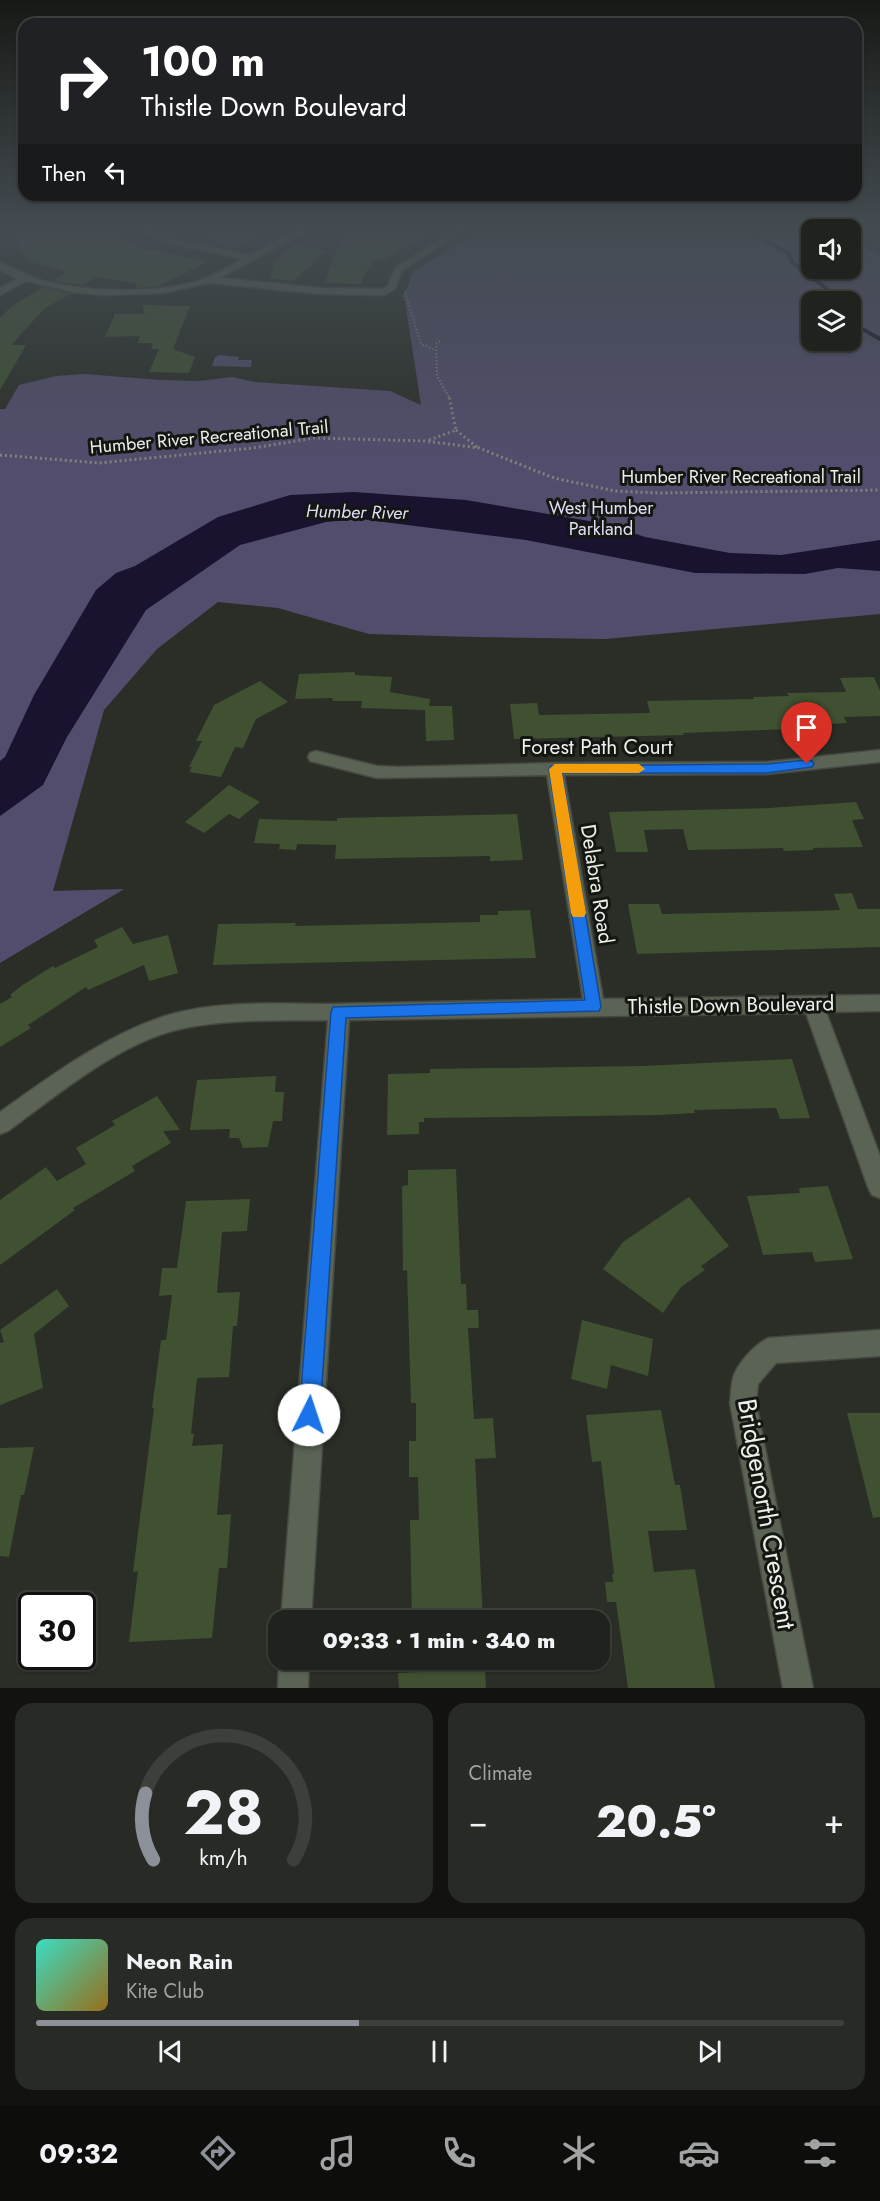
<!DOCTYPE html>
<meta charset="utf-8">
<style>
:root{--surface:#20221d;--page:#282a26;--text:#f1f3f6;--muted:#a2a4a4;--line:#3d3f3b;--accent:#8c9099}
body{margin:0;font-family:Jost,sans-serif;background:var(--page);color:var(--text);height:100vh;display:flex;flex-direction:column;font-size:22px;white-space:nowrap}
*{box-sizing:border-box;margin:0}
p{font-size:20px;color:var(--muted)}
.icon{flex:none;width:33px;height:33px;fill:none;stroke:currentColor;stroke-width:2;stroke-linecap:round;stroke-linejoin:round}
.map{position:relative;height:1688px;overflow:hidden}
.sheet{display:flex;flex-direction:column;gap:15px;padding:15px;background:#121310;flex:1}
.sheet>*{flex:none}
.guide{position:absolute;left:18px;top:18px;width:844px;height:183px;border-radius:18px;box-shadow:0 2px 4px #0004,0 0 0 2px var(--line);background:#202124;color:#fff;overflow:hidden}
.fabs{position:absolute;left:801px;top:219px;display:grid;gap:12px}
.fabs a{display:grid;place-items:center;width:60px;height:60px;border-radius:12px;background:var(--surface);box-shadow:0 2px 4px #0004,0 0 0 2px var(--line);font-size:30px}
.speed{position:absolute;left:18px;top:1592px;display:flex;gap:12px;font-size:30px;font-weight:700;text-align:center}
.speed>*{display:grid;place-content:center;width:78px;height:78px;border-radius:50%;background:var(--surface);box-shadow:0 2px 4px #0004,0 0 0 2px var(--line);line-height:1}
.speed .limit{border:3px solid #111;border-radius:9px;background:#fff;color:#111}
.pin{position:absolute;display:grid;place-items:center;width:51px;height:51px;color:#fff;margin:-62px -26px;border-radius:50% 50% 50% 0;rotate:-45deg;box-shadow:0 0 6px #0007}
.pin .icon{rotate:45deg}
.me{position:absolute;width:66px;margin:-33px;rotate:4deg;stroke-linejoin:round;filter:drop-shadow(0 0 4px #0008)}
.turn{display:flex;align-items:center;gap:21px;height:126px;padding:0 24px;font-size:27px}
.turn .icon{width:78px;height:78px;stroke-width:2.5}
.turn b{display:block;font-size:42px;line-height:51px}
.then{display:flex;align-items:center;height:57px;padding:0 24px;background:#0003;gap:12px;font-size:22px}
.big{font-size:45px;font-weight:800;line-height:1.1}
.sheet .widget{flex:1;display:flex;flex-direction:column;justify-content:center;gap:9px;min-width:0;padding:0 21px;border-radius:18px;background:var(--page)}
.sheet .dial{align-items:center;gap:0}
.dial svg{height:156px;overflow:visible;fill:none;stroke:var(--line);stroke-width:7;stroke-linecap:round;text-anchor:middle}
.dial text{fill:var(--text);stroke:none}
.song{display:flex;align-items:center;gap:18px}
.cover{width:72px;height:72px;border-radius:9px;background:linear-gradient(135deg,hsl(170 70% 55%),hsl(40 70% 35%))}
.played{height:6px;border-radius:3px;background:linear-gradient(90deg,var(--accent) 40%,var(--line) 40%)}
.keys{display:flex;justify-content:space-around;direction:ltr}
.heat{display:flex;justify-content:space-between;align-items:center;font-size:33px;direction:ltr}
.sheet .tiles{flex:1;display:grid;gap:15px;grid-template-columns:1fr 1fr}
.widget:last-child{grid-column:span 2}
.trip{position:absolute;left:268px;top:1610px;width:342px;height:60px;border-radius:18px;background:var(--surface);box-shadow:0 2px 4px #0004,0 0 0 2px var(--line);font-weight:800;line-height:60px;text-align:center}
.tab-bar{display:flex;height:96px;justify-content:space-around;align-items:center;background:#0d0e0c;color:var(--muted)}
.tab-bar .icon{width:42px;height:42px}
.tab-bar .current{color:var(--accent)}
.tab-bar b{font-size:27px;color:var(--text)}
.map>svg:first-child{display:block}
.green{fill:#524d6d;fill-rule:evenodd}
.water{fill:#19132f}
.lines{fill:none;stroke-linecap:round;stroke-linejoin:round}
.stream{stroke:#19132f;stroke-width:4}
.building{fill:#3f5131}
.street-casing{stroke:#454942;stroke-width:3}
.path-far1{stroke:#81847e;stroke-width:2;stroke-dasharray:1.5 2;stroke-linecap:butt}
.path{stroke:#81847e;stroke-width:3;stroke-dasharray:2 3;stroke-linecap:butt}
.street{fill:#5a6354;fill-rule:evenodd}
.route{fill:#1a73e8;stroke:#114b97;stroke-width:1.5}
.slow{fill:#f59e0b}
.labels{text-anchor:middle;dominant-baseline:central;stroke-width:6;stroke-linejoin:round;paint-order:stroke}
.far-street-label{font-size:18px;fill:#ecefea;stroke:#141612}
.far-park-label{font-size:18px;fill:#e0def7;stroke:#141612}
.far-water-label{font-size:18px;font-style:italic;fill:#e1dff8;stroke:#141612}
.street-label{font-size:21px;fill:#ecefea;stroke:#141612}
.near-street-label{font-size:26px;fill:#ecefea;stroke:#141612}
</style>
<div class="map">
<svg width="880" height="1688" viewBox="0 0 880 1688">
<rect width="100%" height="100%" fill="#2a2e27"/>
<path class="green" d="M 481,231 L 811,231 L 812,268 L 850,268 L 851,241 L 880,255 L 880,614 L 605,639 L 475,637 L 369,634 L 278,608 L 218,602 L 157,649 L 104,710 L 53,891 L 124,889 L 0,963 L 0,409 L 5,409 L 19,385 L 56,376 L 85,374 L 161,380 L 199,381 L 232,377 L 255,382 L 390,391 L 421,405 L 405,301 L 402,296 C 410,288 408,280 414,271 ZM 812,302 L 850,302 L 850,340 L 812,340 Z
M 220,355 L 239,357 L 238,360 L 252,360 L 251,367 L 212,366 L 215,357 Z"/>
<path class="water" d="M 354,492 L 466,500 L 607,524 L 645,537 L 730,553 L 781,555 L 880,540 L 880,571 L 838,568 L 805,574 L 695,573 L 526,540 L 360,519 L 326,522 L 240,545 L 146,610 L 67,737 L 43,785 L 0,816 L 0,761 L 5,757 L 34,695 L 96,590 L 116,573 L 135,566 L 218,517 L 290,495 Z"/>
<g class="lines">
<path class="stream" d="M 745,231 L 789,253 L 792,262 L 836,296 L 839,302
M 850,322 L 880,339"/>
</g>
<path class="building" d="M 11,231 L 109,231 L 149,251 L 152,249 L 207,262 L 159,286 L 137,288 L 136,283 L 97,277 L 83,285 L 65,283 L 53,281 L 67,272 L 31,261 L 23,255 Z
M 194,231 L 270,231 L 233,249 Z
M 344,231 L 366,231 L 388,236 L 396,231 L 431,231 L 382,260 L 377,259 L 364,274 L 361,284 L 324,283 Z
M 295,243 L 326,251 L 293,281 L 270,278 L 276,260 Z
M 43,287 L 70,294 L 44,309 L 11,345 L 26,345 L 0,390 L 0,318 L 12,306 Z
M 142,305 L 190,306 L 173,349 L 195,357 L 189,373 L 149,372 L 159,349 L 151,349 L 153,343 L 138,343 L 140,336 L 105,337 L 115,314 L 145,314 Z
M 355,672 L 355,675 L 392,677 L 390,692 L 430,699 L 429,706 L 452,706 L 454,740 L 426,741 L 425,710 L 361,708 L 362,701 L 333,701 L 332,698 L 295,699 L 299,674 Z
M 874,677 L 880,691 L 880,716 L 844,717 L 847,723 L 790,726 L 791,729 L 683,733 L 684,735 L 514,739 L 510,704 L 537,703 L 539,715 L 650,713 L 647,701 L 754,699 L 753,697 L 789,696 L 787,693 L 846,692 L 840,678 Z
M 260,681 L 288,702 L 256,719 L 243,748 L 235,747 L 221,777 L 189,772 L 192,767 L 189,767 L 202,741 L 196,741 L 214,705 Z
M 229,785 L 260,802 L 239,819 L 229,814 L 204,833 L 185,822 Z
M 856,802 L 864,819 L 852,820 L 863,847 L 813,848 L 813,850 L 784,851 L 783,848 L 688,850 L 683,829 L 644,830 L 648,852 L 616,852 L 609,812 L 769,808 Z
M 517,814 L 523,860 L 490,861 L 490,856 L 335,859 L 336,845 L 297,844 L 296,850 L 279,849 L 280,844 L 254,843 L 259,819 L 337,821 L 337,818 Z
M 852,893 L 858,909 L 880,909 L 880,947 L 637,954 L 628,904 L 659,904 L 662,914 L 814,911 L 840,910 L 834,894 Z
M 530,910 L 536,958 L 213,965 L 218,924 L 296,923 L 295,926 L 480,922 L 480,915 L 498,915 L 498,911 Z
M 122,927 L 133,944 L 168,935 L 178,973 L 149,981 L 144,965 L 88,990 L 86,987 L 28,1025 L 31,1028 L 0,1047 L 0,1004 L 12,997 L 10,995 L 21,986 L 53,966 L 55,968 L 98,947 L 94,940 Z
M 792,1059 L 810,1118 L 780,1119 L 776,1108 L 694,1110 L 695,1113 L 660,1115 L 424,1118 L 424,1122 L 419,1122 L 419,1134 L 387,1135 L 388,1074 L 430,1073 L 430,1069 L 642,1066 Z
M 276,1076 L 275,1092 L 284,1092 L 282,1121 L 273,1121 L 268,1147 L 243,1148 L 239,1138 L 229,1138 L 230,1129 L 190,1130 L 197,1080 Z
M 157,1096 L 180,1130 L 163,1131 L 171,1143 L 132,1166 L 135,1171 L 73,1208 L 75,1210 L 0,1265 L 0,1200 L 46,1167 L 57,1181 L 86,1164 L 76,1148 L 115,1125 L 112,1121 Z
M 456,1169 L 461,1284 L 466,1284 L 467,1310 L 478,1310 L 479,1328 L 468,1328 L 474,1419 L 493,1418 L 496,1458 L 475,1459 L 483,1620 L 412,1620 L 410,1520 L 419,1520 L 418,1477 L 409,1477 L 409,1441 L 416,1441 L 416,1403 L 411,1403 L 407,1270 L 403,1271 L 402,1186 L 408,1185 L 408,1170 Z
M 828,1186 L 853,1259 L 815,1262 L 812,1252 L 763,1255 L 747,1196 L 800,1193 L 799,1188 Z
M 689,1197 L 729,1246 L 701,1266 L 705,1270 L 681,1287 L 663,1313 L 603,1269 L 623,1242 Z
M 250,1199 L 247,1231 L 222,1232 L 217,1293 L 240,1292 L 237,1326 L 233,1326 L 229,1377 L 197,1378 L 191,1434 L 194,1434 L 192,1446 L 223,1444 L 217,1515 L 231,1514 L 227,1568 L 219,1568 L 212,1638 L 129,1642 L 138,1571 L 133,1572 L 154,1408 L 152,1408 L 161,1340 L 166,1340 L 172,1295 L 159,1296 L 162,1268 L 177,1268 L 186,1201 Z
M 57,1289 L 69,1306 L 34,1334 L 43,1388 L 0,1405 L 0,1343 L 4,1342 L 0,1330 Z
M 582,1320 L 653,1339 L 648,1376 L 611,1365 L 607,1389 L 571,1379 Z
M 661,1410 L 675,1485 L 680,1485 L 687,1530 L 648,1531 L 654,1572 L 695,1569 L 715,1688 L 628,1688 L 616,1602 L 607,1602 L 605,1582 L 613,1582 L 612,1574 L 614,1574 L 601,1461 L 592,1462 L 586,1415 Z
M 847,1413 L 880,1413 L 880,1517 L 873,1518 Z
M 34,1447 L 24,1495 L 21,1495 L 9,1557 L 0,1556 L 0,1448 Z
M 485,1669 L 486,1688 L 399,1688 L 398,1673 Z"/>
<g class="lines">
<g class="street-casing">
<path id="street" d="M 141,231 L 154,231 L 177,240 L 250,255 L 295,231 L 306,231 L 220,278 L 321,288 L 382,289 L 388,286 L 395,268 L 453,231 L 463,231 L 402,271 L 395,289 L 384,295 L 321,294 L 210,283 L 162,293 L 103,295 L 73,292 L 26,281 L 0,295 L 0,288 L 17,279 L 0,270 L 0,263 C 16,268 30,278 47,282 C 92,292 162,295 206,278 C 219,273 231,265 243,259 L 172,244 Z
M 880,750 L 880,762 L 767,774 L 564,775 L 603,999 L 880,995 L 880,1011 L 826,1012 L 880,1156 L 880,1198 L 872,1195 L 868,1187 L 806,1013 L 349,1020 L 311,1620 L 281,1620 L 328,1020 C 277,1021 223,1018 172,1031 C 114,1047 56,1096 8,1131 L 0,1134 L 0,1112 C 52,1075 104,1036 165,1016 C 216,1000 275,1004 328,1004 C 413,1002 498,1001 583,999 L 547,775 L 377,778 L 310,761 L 308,757 L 310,753 L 316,751 L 377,766 L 398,767 L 555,763 L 767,762 Z
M 880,1330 L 880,1356 L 776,1363 L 758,1384 L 756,1403 L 813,1688 L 783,1688 L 730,1403 C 731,1395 731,1386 733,1378 C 738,1363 755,1344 769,1338 Z
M 279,1659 L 309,1659 L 308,1688 L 278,1688 Z"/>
</g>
<path class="path-far1" d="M 405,292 L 421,344 L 435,350
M 440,341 L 436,344 L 437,376 L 449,397"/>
<path class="path" d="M 456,430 L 478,448
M 429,440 L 456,430 L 449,396
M 0,455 L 99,463 L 253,448 L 314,438 L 425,441 L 479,448 L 554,478 L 615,491 L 660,493 L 880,490"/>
<use href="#street" class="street"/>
</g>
<linearGradient id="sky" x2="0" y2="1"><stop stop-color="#171915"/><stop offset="0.49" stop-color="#444c52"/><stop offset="1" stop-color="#444c52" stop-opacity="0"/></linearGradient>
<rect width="880" height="468" fill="url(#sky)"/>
<path class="route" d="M 807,760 L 812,761 L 814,764 L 812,767 L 767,773 L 562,773 L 601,1007 L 599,1011 L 346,1018 L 320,1415 L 317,1422 L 309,1425 L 302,1422 L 299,1415 L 331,1012 L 333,1007 L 585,1000 L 549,769 L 551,766 L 767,764 Z"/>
<path class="slow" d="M 555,764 L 639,764 L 645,769 L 639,773 L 562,773 L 586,913 L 584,917 L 573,917 L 571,913 L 549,769 Z"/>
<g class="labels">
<g class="far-street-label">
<text transform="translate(209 437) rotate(-5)">Humber River Recreational Trail</text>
<text x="741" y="477">Humber River Recreational Trail</text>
</g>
<g class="far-park-label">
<text x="601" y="508">West Humber<tspan x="601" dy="21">Parkland</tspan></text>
</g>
<g class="far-water-label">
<text transform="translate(357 512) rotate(1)">Humber River</text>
</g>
<g class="street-label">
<text x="597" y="747">Forest Path Court</text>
<text transform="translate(597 884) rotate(81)">Delabra Road</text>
<text transform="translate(731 1005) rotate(-1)">Thistle Down Boulevard</text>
</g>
<g class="near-street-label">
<text transform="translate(767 1514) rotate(80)">Bridgenorth Crescent</text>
</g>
</g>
</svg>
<div class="fabs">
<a><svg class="icon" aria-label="sound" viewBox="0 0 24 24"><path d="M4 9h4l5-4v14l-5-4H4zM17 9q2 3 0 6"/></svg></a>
<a><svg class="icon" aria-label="layers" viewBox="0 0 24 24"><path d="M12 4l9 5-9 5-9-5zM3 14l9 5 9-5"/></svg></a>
</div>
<div class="speed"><div class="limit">30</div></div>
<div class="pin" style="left:807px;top:764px;background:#d93025"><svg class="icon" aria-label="arrive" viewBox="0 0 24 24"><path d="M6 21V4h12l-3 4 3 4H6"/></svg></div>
<svg class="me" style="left:309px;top:1415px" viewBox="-20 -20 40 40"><circle r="19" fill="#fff"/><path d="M0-13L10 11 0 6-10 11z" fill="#1a73e8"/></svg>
<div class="trip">09:33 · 1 min · 340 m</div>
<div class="guide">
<div class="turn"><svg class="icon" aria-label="right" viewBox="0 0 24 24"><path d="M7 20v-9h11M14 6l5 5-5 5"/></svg><div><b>100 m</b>Thistle Down Boulevard</div></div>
<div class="then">Then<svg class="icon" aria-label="left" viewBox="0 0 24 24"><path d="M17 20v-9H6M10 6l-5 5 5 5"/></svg></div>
</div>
</div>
<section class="sheet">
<div class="tiles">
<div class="widget dial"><svg viewBox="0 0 100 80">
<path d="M14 69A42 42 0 1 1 86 69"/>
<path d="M14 69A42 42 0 0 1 10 35" stroke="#8c9099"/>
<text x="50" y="56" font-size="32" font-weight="700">28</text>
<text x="50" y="72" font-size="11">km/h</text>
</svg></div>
<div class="widget"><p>Climate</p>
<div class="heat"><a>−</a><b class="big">20.5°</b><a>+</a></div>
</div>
<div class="widget">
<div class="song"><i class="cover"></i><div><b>Neon Rain</b><p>Kite Club</p></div></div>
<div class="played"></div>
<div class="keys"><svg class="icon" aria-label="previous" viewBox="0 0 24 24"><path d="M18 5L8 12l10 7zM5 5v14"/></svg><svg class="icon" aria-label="pause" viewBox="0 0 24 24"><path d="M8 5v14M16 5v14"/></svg><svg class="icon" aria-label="next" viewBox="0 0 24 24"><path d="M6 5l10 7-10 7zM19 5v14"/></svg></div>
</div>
</div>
</section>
<nav class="tab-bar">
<b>09:32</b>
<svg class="icon current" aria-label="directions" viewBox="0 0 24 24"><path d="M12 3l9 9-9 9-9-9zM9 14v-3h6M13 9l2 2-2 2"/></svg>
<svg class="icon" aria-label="music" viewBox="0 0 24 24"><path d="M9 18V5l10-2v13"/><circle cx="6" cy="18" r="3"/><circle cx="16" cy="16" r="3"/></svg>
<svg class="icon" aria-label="phone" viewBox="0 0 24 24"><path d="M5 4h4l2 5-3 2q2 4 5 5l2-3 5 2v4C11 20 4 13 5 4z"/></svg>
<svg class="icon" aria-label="climate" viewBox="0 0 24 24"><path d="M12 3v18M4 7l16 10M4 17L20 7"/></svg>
<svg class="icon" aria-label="car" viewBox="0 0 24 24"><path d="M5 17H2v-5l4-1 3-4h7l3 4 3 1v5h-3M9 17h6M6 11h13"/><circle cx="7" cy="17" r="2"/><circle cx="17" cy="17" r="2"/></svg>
<svg class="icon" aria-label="filters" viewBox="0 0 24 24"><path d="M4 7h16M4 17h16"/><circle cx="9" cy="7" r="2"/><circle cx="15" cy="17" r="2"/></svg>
</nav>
